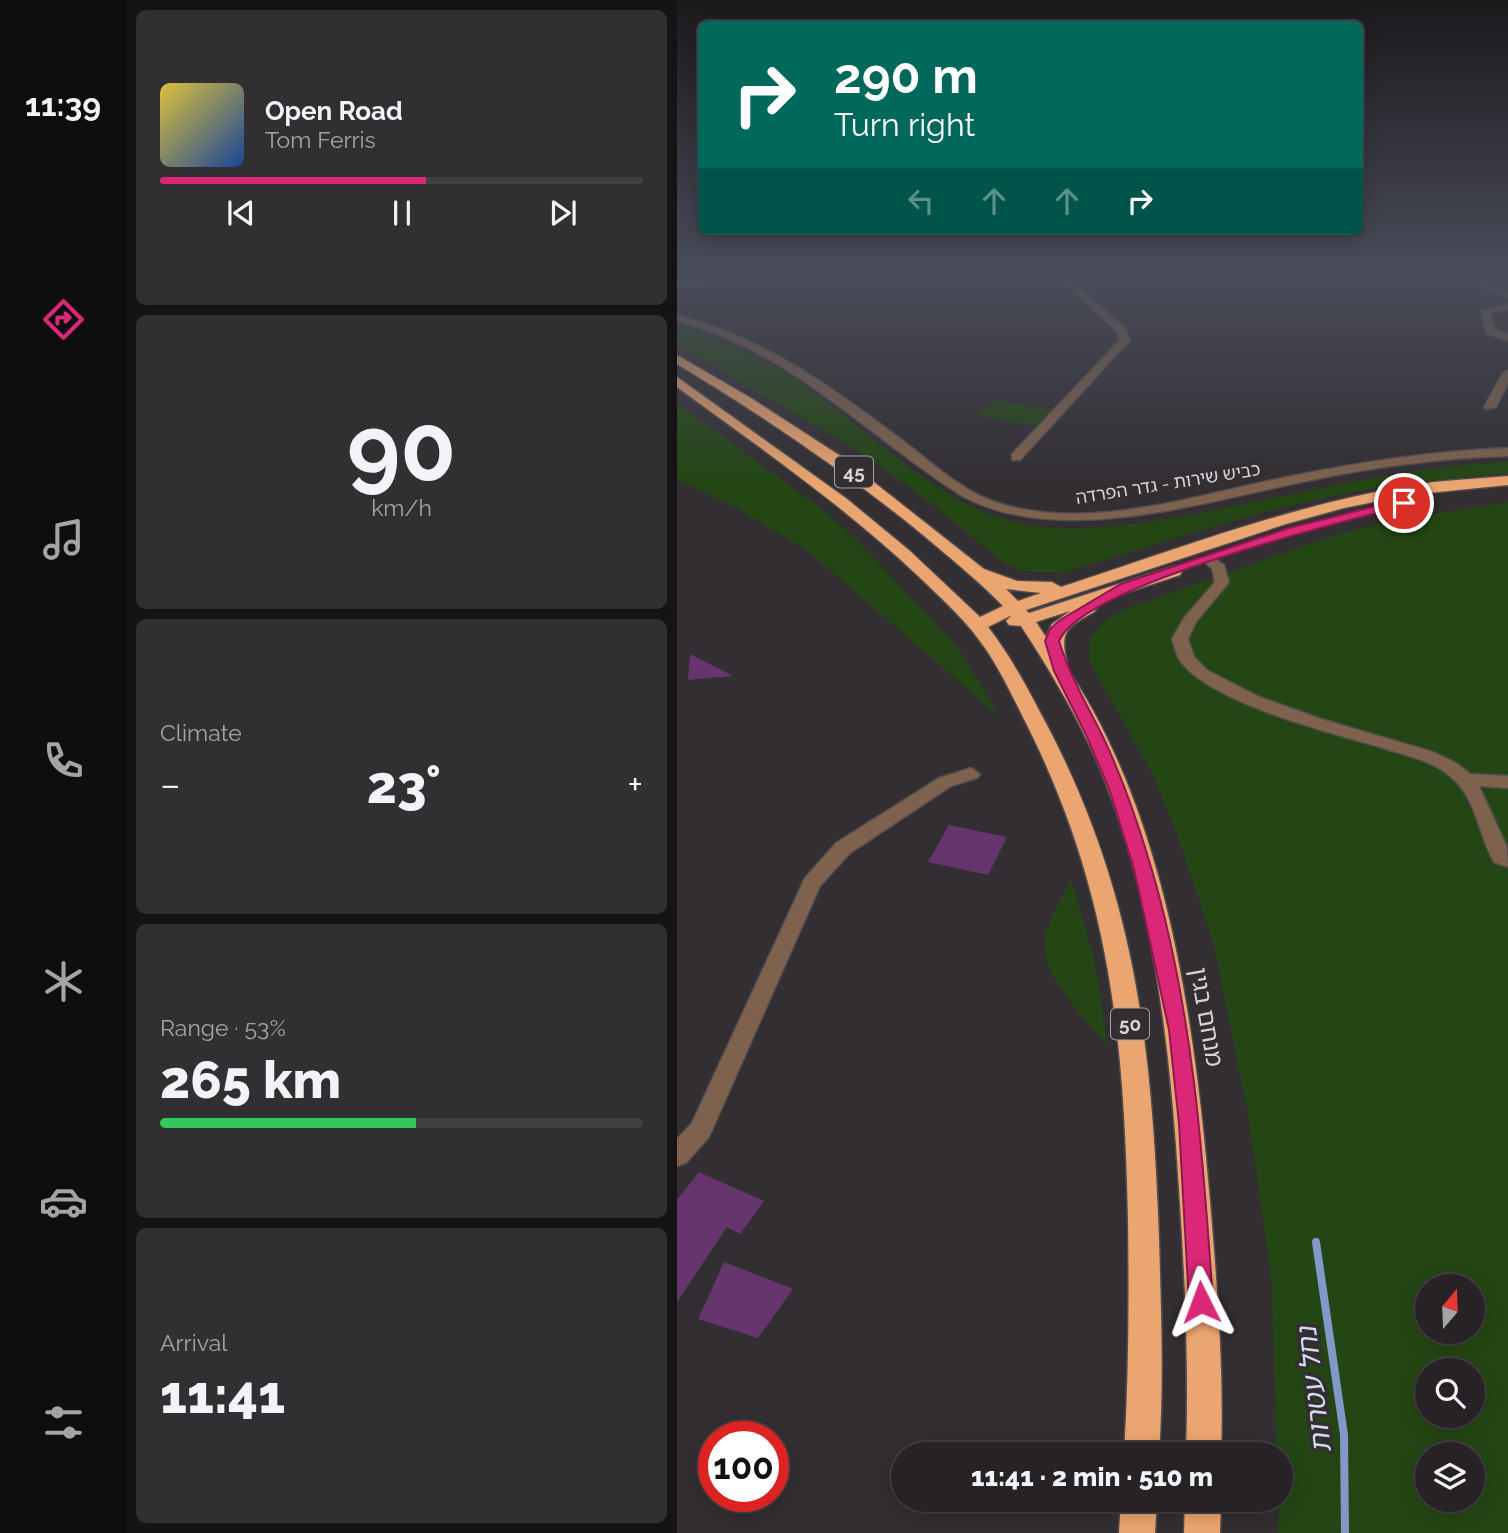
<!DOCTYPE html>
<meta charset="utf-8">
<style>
:root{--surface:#262226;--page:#322f32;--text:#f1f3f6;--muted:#a4a4a7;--line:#423f43;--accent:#db2777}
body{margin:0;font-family:Raleway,"Noto Sans Hebrew",sans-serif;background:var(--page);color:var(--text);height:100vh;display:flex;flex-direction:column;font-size:26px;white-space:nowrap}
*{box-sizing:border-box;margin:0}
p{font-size:23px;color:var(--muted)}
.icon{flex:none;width:38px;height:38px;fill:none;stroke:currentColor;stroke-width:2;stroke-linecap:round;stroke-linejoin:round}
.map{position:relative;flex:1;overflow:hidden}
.details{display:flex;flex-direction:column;gap:10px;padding:10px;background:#151315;width:551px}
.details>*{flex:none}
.top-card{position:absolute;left:21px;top:21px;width:665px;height:214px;border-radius:10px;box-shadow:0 4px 18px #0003,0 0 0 2px var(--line);background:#00695c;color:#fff;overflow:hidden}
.needle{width:46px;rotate:19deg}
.buttons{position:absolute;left:738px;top:1274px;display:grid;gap:14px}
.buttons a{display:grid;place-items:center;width:70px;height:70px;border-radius:50%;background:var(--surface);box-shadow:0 4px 18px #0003,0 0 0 2px var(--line);font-size:35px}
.speed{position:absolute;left:21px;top:1421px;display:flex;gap:14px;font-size:35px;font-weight:700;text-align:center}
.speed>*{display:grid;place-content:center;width:91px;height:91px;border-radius:50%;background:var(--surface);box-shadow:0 4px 18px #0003,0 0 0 2px var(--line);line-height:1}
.speed .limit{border:10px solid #d22;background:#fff;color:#111}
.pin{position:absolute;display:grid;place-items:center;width:60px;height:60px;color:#fff;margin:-30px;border:4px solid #fff;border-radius:50%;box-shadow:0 2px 7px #0007}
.me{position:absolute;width:77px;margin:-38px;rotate:357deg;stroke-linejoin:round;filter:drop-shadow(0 0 5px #0008)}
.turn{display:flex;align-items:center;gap:24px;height:147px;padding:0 21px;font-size:32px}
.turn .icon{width:91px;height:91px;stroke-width:2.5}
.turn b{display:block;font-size:49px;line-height:60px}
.lanes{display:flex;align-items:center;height:66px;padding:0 21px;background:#0003;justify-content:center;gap:35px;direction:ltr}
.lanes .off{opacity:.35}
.big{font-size:52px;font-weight:800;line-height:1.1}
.details .card{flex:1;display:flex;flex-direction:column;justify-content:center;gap:10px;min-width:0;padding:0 24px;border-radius:10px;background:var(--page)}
.details .dial{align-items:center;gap:0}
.dial b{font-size:91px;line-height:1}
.song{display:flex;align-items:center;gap:21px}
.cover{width:84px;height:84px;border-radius:10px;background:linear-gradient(135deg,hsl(50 70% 55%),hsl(220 70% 35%))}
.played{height:7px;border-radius:4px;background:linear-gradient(90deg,var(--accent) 55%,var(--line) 55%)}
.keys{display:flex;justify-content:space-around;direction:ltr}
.heat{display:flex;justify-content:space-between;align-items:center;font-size:38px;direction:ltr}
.charge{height:10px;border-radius:5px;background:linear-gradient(90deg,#34c759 53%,var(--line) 0)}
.trip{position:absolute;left:214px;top:1442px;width:402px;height:70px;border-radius:35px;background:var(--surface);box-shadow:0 4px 18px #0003,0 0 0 2px var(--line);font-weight:800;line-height:70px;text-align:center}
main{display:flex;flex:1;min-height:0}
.menu{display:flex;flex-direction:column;width:126px;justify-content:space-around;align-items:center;background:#0f0e0f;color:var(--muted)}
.menu .icon{width:49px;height:49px}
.menu .selected{color:var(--accent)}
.menu b{font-size:32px;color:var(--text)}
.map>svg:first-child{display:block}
.green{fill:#244614;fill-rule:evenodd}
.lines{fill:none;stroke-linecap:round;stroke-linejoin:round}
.stream{stroke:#8299c7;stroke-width:8}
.building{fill:#67356e}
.minor-casing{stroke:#504c50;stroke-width:3}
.highway-casing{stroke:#504c50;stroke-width:3}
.minor{fill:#7f624d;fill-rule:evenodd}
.highway{fill:#eba570;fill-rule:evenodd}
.route{fill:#db2777;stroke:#8e194d;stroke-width:2}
.labels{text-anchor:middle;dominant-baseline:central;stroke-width:7;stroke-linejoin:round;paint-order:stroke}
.far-street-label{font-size:18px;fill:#d7d5d7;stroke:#322e32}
.shield{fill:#322e32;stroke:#a6a3a6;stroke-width:2}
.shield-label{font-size:19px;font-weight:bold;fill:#d7d5d7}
.near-street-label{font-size:24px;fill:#d7d5d7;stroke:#322e32}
.near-water-label{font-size:28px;font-style:italic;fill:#d2dcee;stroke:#322e32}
</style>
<main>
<nav class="menu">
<b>11:39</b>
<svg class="icon selected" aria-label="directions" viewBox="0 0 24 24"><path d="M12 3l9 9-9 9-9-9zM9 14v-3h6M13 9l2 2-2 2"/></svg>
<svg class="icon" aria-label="music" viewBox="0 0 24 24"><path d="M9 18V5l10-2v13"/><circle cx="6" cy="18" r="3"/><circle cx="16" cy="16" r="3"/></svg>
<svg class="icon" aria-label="phone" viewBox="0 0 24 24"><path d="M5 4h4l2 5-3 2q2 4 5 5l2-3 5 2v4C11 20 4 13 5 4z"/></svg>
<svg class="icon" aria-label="climate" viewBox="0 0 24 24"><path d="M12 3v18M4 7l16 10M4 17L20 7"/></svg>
<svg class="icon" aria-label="car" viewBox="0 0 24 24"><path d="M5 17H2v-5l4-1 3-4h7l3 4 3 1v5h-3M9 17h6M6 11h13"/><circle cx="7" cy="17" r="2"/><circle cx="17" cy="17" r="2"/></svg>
<svg class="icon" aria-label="filters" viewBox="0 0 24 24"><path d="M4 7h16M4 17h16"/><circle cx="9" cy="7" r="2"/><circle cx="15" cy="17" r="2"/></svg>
</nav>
<section class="details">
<div class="card">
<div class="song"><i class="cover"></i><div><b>Open Road</b><p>Tom Ferris</p></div></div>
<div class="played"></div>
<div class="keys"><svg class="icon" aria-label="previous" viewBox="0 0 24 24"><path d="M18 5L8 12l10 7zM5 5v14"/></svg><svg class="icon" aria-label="pause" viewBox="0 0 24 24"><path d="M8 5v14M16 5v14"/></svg><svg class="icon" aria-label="next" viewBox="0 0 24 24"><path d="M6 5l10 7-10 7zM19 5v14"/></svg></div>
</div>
<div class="card dial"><b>90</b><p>km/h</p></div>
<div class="card"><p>Climate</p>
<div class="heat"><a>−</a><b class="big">23°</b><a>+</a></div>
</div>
<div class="card"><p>Range · 53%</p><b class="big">265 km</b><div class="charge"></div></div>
<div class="card"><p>Arrival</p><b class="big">11:41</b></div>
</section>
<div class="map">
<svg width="831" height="1533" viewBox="0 0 831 1533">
<rect width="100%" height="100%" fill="#322e32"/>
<path class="green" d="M 0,324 C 41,340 82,355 119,380 C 180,421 233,477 300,509 C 374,544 462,524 539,510 C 599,498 660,484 720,474 C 757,467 794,464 831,462 L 831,474 C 755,479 678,489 604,508 C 530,527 457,552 384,573 L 344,571 L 327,563 L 250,500 L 186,454 L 0,345 Z
M 319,400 L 376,410 L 359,426 L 300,415 Z
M 0,403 L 150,513 L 182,542 L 281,648 L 323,717 L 132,552 L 60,508 L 0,479 Z
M 831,502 L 831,1533 L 601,1533 L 604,1454 L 600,1454 L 594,1277 L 571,1113 L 537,945 L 501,837 L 476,775 L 413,662 L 412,639 L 423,625 L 446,610 L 661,534 L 723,519 ZM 751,1286 L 796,1286 L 796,1332 L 751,1332 ZM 751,1370 L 796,1370 L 796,1416 L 751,1416 ZM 751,1454 L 796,1454 L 796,1500 L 751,1500 Z
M 394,879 L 417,958 L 431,1046 C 411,1022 366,978 368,945 C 369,922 384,900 394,879 Z"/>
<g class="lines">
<path class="stream" d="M 639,1242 L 667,1435 L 668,1533"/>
</g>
<path class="building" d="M 13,654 L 56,676 L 11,680 Z
M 272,825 L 330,837 L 311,875 L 251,862 Z
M 22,1172 L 87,1201 L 63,1234 L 50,1227 L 0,1302 L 0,1200 Z
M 47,1262 L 116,1289 L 81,1338 L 21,1319 Z"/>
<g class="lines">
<g class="minor-casing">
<path id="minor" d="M 0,271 L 10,271 L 0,276 Z
M 27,271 L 40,273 L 131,271 L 40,279 L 27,286 L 0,288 L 0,282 L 25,280 L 32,276 Z
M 375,271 L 385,271 L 448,328 L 453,340 L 343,460 L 335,460 L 335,454 L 443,340 L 439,331 Z
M 798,271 L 807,271 L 813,283 L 831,291 L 831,298 L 806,287 Z
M 825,271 L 831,271 L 831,275 Z
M 831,304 L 831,310 L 814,313 L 818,329 L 831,334 L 831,341 L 809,333 L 804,311 Z
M 0,315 C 85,337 152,385 221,437 C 251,459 281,489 318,502 C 411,533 518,495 610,477 C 683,462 756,451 831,448 L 831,456 C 766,458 703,466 640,479 C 535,499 385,550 285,496 C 187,434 116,352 0,321 Z
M 831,370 L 831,384 L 819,407 L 809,409 L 807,407 L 826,373 Z
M 532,555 L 547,565 L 552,582 L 519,622 L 511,639 L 517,657 L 530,670 L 580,696 L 644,719 L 756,752 L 779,763 L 793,774 L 831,776 L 831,788 L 802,786 L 830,847 L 831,867 L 817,862 C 801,834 800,799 774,777 C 755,760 729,756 706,748 C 657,734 529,702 502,659 C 499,653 497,646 495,639 L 507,618 L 538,582 L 535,569 L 525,559 Z
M 294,768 L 303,774 L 300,778 L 274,786 L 173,853 L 143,886 L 32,1137 L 9,1163 L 0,1166 L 0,1139 L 15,1123 L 128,878 L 159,843 L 262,778 Z"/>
</g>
<g class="highway-casing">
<path id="highway" d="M 0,355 L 74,398 L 165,457 L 307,569 L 340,581 L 375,582 L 384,587 C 498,550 612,506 730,486 C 763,480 797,479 831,476 L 831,485 L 732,495 L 667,508 L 609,524 L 349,610 L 352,613 L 497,566 L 505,571 L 503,575 L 415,604 L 420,608 L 417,612 C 391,627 382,630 390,662 L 388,665 C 490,814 518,1025 533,1201 C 540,1285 547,1370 544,1454 L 509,1454 C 512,1366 508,1277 502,1189 C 493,1046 476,887 417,755 C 396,709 371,667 344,626 L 332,625 L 329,621 L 335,615 L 311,627 C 336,659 354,695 373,731 C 460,900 475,1052 482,1238 C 484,1310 487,1382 482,1454 L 447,1454 C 452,1375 452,1297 451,1218 C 447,1038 433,893 352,729 C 335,696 320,661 296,632 C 280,612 259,593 240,575 C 166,505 82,447 0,387 L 0,377 L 170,499 L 233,551 L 303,617 L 326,606 C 301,580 273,558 246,535 C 168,471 86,416 0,364 ZM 329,589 L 364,593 L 341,601 ZM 393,611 L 375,624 L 369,637 L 359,622 Z
M 444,1500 L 480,1500 L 478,1533 L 442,1533 Z
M 508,1500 L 544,1500 L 543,1533 L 507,1533 Z"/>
</g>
<use href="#minor" class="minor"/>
<use href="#highway" class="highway"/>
</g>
<linearGradient id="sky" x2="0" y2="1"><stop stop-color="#1c191c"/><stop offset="0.56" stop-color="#494c5a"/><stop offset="1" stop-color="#494c5a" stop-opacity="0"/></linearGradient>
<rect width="831" height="486" fill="url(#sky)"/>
<path class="route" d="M 727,499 L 731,500 L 731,505 C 667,521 405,586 382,641 C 393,676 410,705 426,737 C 446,779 461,823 474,867 C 516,1009 526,1155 536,1302 L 533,1310 L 524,1314 L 516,1310 L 512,1302 L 502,1124 L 492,1030 L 472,937 L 457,869 L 433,791 L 410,737 L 377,671 L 368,641 L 373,629 L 383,620 L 444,584 L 612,528 Z"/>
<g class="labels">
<g class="far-street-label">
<text transform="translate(491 483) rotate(-9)">כביש שירות - גדר הפרדה</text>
</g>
<g class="shield">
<rect x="158" y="456.5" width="38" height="31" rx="5"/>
<rect x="434" y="1008.5" width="38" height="31" rx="5"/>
</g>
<g class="shield-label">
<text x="177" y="472">45</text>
<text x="453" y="1024">50</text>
</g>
<g class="near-street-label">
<text transform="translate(530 1017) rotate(80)">מנחם בגין</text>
</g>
<g class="near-water-label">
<text transform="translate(637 1390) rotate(-97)">נחל עטרות</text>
</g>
</g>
</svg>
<div class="buttons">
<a><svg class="needle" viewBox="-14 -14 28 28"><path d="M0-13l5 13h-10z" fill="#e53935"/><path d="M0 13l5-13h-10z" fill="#a4a4a7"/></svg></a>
<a><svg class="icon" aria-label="search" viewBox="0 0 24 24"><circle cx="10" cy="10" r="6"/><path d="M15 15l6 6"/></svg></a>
<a><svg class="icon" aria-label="layers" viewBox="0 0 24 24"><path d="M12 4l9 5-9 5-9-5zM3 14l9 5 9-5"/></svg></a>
</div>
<div class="speed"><div class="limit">100</div></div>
<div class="pin" style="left:727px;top:503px;background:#d93025"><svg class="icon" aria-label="arrive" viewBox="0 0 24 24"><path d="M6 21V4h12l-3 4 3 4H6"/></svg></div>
<svg class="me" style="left:524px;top:1302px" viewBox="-20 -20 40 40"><path d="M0-17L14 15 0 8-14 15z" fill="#db2777" stroke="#fff" stroke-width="4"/></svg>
<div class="trip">11:41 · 2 min · 510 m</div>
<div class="top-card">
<div class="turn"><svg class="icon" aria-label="right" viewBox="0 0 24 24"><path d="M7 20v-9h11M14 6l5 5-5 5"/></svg><div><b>290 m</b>Turn right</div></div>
<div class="lanes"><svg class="icon off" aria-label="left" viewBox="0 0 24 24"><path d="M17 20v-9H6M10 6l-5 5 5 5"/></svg><svg class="icon off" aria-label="ahead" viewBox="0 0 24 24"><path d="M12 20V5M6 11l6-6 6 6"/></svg><svg class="icon off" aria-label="ahead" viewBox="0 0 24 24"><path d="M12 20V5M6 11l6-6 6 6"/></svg><svg class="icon" aria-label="right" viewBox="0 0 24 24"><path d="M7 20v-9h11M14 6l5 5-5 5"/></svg></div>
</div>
</div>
</main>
